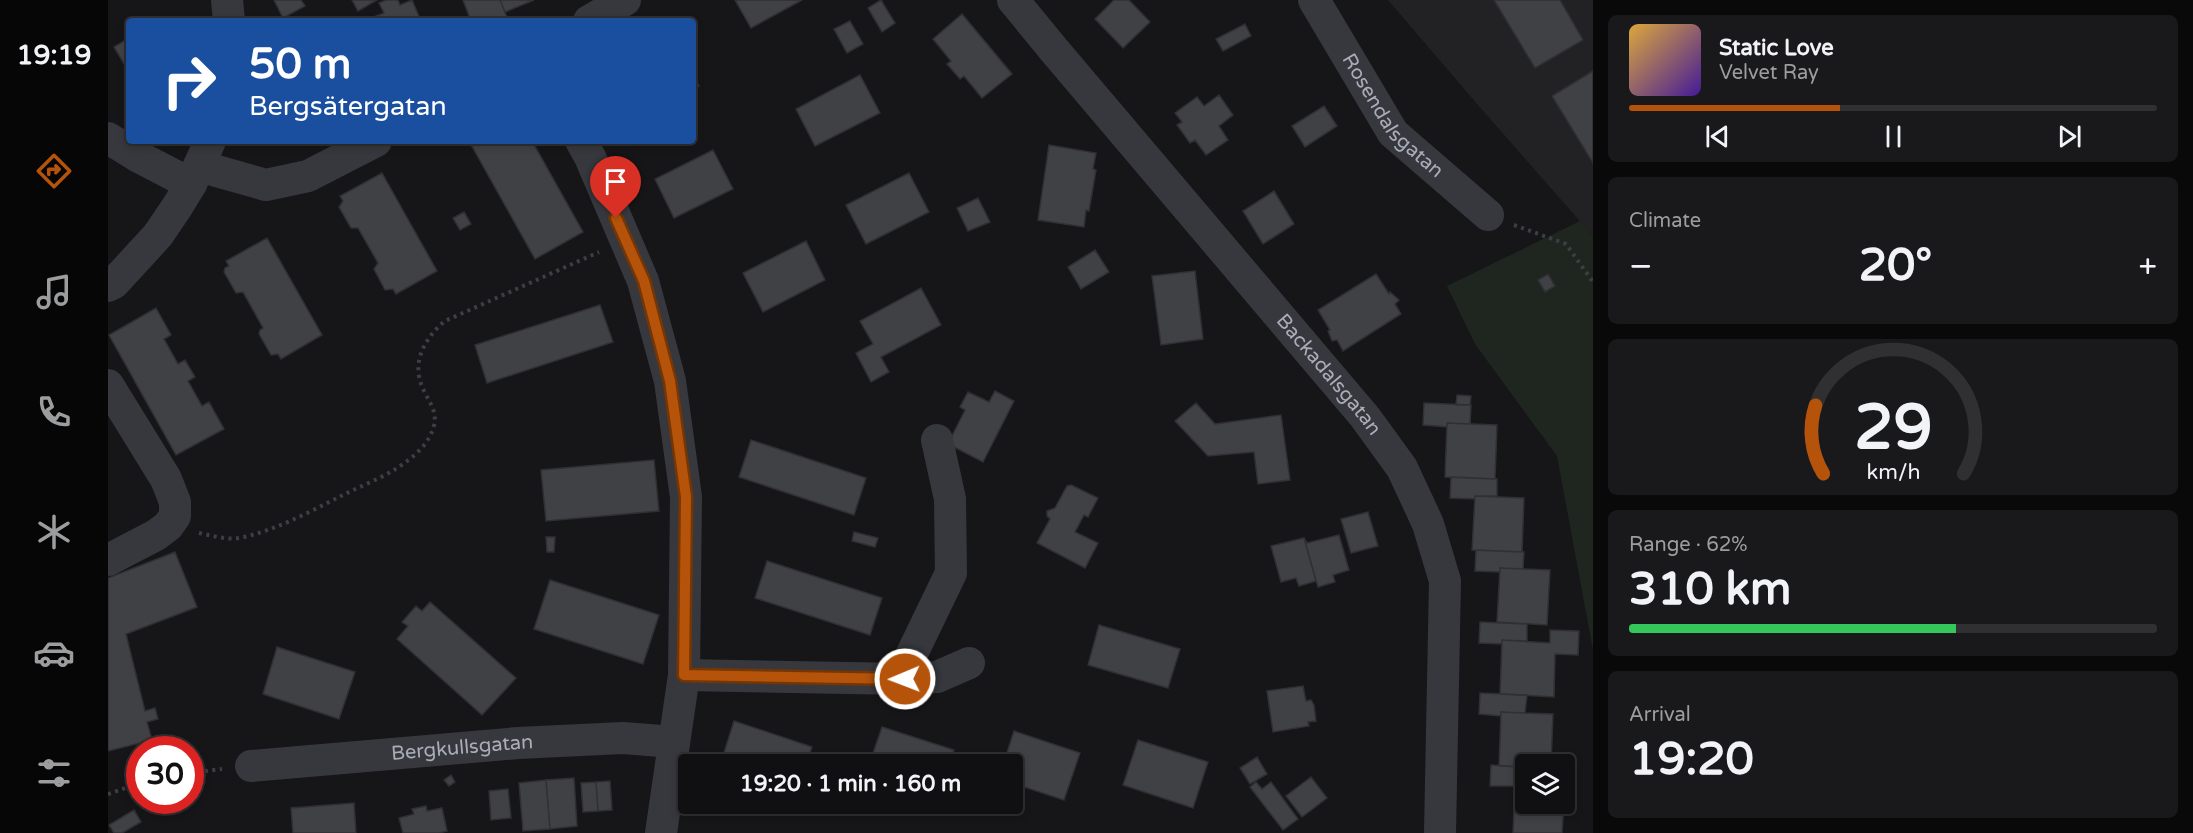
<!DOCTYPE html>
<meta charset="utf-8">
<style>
:root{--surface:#101012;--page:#19191b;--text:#f1f3f6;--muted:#9c9d9f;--line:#303032;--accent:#b45309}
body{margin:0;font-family:"Varela Round",sans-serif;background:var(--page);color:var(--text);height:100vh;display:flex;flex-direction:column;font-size:22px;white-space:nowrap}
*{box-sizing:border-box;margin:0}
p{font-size:20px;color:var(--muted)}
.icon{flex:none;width:33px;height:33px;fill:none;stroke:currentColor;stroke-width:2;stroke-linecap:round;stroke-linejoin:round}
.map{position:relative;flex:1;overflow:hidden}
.sheet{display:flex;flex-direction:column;gap:15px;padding:15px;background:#09090a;width:600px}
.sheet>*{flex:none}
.hud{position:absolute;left:18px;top:18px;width:570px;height:126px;border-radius:6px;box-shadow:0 3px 9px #0003,0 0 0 2px var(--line);background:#1a4fa0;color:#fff;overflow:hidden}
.buttons{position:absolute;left:1407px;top:754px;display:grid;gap:12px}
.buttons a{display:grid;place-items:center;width:60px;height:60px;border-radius:6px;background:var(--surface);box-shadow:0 3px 9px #0003,0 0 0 2px var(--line);font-size:30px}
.speed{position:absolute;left:18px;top:736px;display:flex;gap:12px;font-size:30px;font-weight:700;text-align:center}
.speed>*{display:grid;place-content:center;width:78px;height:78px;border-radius:50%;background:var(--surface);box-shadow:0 3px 9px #0003,0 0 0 2px var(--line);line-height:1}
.speed .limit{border:9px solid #d22;background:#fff;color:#111}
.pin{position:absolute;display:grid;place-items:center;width:51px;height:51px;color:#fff;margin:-62px -26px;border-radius:50% 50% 50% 0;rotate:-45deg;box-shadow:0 0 6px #0007}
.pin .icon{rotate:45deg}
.me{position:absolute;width:66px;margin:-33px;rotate:269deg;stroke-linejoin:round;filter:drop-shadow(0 0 4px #0008)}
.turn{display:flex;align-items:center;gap:21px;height:126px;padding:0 24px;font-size:27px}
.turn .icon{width:78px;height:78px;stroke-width:2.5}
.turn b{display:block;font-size:42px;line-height:51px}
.big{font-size:45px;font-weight:800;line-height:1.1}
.sheet .widget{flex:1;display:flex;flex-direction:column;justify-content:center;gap:9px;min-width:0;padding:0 21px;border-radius:9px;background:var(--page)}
.sheet .dial{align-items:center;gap:0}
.dial svg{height:156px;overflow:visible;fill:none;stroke:var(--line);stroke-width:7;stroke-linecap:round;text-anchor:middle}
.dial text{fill:var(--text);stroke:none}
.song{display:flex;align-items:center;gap:18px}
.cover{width:72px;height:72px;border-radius:9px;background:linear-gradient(135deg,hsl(40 70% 55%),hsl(260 70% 35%))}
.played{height:6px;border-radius:3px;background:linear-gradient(90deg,var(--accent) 40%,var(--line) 40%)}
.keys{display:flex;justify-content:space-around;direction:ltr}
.heat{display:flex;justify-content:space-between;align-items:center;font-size:33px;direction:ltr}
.charge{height:9px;border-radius:4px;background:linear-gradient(90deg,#34c759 62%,var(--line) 0)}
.trip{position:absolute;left:570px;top:754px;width:345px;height:60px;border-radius:6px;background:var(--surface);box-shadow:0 3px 9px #0003,0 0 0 2px var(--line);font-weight:800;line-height:60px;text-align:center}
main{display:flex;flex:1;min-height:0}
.dock{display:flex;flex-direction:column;width:108px;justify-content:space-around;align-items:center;background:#060607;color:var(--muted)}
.dock .icon{width:42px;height:42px}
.dock .current{color:var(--accent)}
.dock b{font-size:27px;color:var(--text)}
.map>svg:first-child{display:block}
.built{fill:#222225}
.green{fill:#1e261f}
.building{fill:#404145;stroke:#303034;stroke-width:1.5}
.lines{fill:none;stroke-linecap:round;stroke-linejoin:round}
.path{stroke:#3d3f44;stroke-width:4;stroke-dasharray:3 4.5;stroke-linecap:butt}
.minor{stroke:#37383d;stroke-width:32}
.route-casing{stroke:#753606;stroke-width:15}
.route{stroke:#b45309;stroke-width:10}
.labels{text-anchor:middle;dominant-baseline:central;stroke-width:6;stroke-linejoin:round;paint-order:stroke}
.street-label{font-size:20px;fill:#a8adb8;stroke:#111113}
</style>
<main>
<nav class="dock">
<b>19:19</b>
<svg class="icon current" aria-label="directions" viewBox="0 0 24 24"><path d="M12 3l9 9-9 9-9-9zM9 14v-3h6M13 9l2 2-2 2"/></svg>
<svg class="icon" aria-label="music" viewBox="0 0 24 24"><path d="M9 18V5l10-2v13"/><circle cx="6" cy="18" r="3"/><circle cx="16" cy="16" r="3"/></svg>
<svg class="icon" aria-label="phone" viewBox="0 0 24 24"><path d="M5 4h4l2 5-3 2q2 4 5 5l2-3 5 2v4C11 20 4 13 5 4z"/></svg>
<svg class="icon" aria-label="climate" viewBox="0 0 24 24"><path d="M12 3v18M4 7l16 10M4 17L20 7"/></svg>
<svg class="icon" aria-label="car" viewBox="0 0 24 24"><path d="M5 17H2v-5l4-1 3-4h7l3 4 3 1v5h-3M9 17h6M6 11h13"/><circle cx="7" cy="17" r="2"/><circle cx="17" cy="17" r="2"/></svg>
<svg class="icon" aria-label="filters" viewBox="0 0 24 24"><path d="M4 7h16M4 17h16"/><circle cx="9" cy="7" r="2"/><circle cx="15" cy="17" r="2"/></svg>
</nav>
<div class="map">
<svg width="1485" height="833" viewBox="0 0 1485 833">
<rect width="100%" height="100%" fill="#161618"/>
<path class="built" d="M 1280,0 L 1485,0 L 1485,236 L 1370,105 Z"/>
<path class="green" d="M 1472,221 L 1485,236 L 1485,650 L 1449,456 L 1367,344 L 1339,286 Z"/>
<path class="building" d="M 166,0 L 193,0 L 197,6 L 175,18 Z
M 244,0 L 269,0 L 250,11 Z
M 278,0 L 290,0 L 292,5 L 304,0 L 313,21 L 270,21 L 268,16 L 276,13 L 271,3 Z
M 355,0 L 392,0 L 400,20 L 363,21 Z
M 392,0 L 426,0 L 397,12 Z
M 627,0 L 694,0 L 643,28 Z
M 773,0 L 787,23 L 774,32 L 760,8 Z
M 1006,0 L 1021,0 L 1042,22 L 1015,48 L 987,19 Z
M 1386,0 L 1452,0 L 1475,40 L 1427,68 Z
M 854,14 L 904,74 L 874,98 L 856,76 L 852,79 L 839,64 L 843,61 L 825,39 Z
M 742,21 L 755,44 L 739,53 L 726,29 Z
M 1137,24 L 1143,36 L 1115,51 L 1108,39 Z
M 21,38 L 21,72 L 6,47 Z
M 1485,71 L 1485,163 L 1444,96 Z
M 752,75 L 772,113 L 707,146 L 688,109 Z
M 585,76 L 591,86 L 585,90 Z
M 1111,95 L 1125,115 L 1111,126 L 1120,140 L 1098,155 L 1087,140 L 1082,143 L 1069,125 L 1074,122 L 1067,113 L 1089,97 L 1096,106 Z
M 1216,106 L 1229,126 L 1197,147 L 1184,126 Z
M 361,141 L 424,141 L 475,232 L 427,259 Z
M 941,145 L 988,153 L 985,169 L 988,170 L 981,211 L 978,210 L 976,227 L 930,220 Z
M 605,150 L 625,189 L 566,218 L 547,179 Z
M 274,173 L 329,271 L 288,294 L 285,289 L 277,290 L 266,269 L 270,263 L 250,228 L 243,228 L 231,207 L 235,201 L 232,196 Z
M 801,173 L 821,212 L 758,244 L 738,205 Z
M 1166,191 L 1186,224 L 1155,244 L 1135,211 Z
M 870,198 L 882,222 L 860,231 L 849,208 Z
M 356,212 L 363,224 L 352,230 L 345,218 Z
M 159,238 L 214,335 L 173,359 L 170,354 L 163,355 L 151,334 L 152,330 L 155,328 L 135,292 L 128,293 L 116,272 L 117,268 L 121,266 L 118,261 Z
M 698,241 L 717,280 L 655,312 L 635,273 Z
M 987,250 L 1001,272 L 973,289 L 960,267 Z
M 1087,271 L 1095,339 L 1053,345 L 1044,276 Z
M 1268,274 L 1281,294 L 1282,292 L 1291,300 L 1287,304 L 1293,314 L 1235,351 L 1229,340 L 1224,341 L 1220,331 L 1222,330 L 1210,310 Z
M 1440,274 L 1447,286 L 1437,292 L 1430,280 Z
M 813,288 L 833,325 L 773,357 L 781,372 L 763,382 L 748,353 L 765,344 L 752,321 Z
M 492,305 L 505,342 L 379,383 L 367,345 Z
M 48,308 L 63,335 L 56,339 L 70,364 L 77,360 L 87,377 L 80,381 L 94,406 L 101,402 L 116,429 L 68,455 L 1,335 Z
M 887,391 L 906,401 L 875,462 L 840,444 L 857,410 L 852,407 L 860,392 L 881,402 Z
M 1349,395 L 1363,396 L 1362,405 L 1348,405 Z
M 1088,403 L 1107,424 L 1173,415 L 1182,480 L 1150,484 L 1146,452 L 1100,456 L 1067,421 Z
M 1316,403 L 1363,405 L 1362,424 L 1339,423 L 1339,427 L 1315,425 Z
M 1339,423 L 1389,425 L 1387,479 L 1337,477 Z
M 643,440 L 758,478 L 746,515 L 631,477 Z
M 546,460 L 551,511 L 438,521 L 433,470 Z
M 1343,477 L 1389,479 L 1389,496 L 1367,496 L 1367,499 L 1342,498 Z
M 963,485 L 990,498 L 980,517 L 976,515 L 967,532 L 990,543 L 977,568 L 929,543 L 942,519 L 939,516 L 939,511 L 947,508 L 959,486 Z
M 1367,496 L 1416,498 L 1414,552 L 1364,550 Z
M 1260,512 L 1270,546 L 1243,553 L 1233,519 Z
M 746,532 L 770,538 L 767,547 L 744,541 Z
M 1231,535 L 1241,570 L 1225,575 L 1227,582 L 1210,587 L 1196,538 L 1199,543 Z
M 438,537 L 447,537 L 446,552 L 439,552 Z
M 1196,538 L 1208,581 L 1191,586 L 1188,578 L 1173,582 L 1163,546 Z
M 1368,550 L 1416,552 L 1415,569 L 1392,568 L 1392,572 L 1367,571 Z
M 67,552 L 89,607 L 18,634 L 37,711 L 47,708 L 50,719 L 39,722 L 44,740 L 0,751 L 0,578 Z
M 659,561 L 774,598 L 762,635 L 647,598 Z
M 1392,568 L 1442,570 L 1439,625 L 1389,622 Z
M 442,580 L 551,615 L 535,664 L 426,629 Z
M 322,602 L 408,678 L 374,715 L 289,639 L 300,626 L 294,622 L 308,606 L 314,611 Z
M 1372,622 L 1419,624 L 1419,641 L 1394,640 L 1394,644 L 1371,643 Z
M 991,625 L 1072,649 L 1060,688 L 980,665 Z
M 1442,630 L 1471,631 L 1470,655 L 1447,654 L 1446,697 L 1392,694 L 1394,640 L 1442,643 Z
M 169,647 L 247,672 L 231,719 L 155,694 Z
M 1195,686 L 1198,701 L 1203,700 L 1206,705 L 1208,721 L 1200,722 L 1201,726 L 1165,732 L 1159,691 Z
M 1372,693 L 1419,695 L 1417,713 L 1393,712 L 1393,716 L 1371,714 Z
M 1393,712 L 1445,714 L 1443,765 L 1418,765 L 1418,767 L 1391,766 Z
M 626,721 L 704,747 L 698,765 L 633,765 L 614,759 Z
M 774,727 L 846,750 L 841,765 L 761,765 Z
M 906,731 L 972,753 L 956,800 L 904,783 L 904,765 L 895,765 Z
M 1030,740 L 1100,762 L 1085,808 L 1015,785 Z
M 1149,757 L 1159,774 L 1142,784 L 1132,768 Z
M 1383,765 L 1418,767 L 1418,786 L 1382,786 Z
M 343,775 L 347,782 L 341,786 L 336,780 Z
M 1203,777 L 1219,798 L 1194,817 L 1178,796 Z
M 466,778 L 469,826 L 442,829 L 438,780 Z
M 438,780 L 442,829 L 415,831 L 411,783 Z
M 502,781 L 504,810 L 490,811 L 488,782 Z
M 488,782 L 490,811 L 475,812 L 473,783 Z
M 1148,782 L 1154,789 L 1163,782 L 1190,819 L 1175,830 L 1142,787 Z
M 1407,785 L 1418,786 L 1418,804 L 1456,804 L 1454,833 L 1405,833 Z
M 400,789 L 403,818 L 383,820 L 381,791 Z
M 246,803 L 248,833 L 185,833 L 183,808 Z
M 318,806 L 319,811 L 334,808 L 339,831 L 331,833 L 295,833 L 291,818 L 306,814 L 304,809 Z
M 26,810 L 33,822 L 14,833 L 6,833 L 1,825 Z"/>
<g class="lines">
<path class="path" d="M 1406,225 L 1458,244 L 1485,282
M 91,533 C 106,536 121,541 136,537 C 171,529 205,510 237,494 C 253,486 271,479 286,470 C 299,462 315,450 322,436 C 336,409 315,400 311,376 C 307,355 321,334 337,321 L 491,252
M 82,773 L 114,769
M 0,794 L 32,783"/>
<g class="minor">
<path d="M 119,0 L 121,21"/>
<path id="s1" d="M 905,0 L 946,50 L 1257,417 L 1294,468 L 1320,524 L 1337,581 L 1332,833"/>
<path id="s2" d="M 1206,0 L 1285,133 L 1380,215"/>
<path d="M 481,21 L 517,0"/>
<path d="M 0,138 L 29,156 L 83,184"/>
<path d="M 473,141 L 482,157 L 535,281 L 562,381 L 578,497 L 576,675 L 553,833"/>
<path d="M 91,166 L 158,185 L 200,176 L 268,141"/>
<path d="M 0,286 L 6,283 L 50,235 L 69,207 L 83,184 L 102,141"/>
<path d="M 0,385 L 58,479 L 67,502 L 67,516 L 60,526 L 48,535 L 0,560"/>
<path d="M 576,675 L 797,679 L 829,677 L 861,663"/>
<path d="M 797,679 L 798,666 L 843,573 L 842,499 L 829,440"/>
<path id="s3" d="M 143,766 L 410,743 L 515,738 L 566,742"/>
</g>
</g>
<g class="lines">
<g class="route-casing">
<path id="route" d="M 508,218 L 536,281 L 562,381 L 578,497 L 576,675 L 797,679"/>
</g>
<use href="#route" class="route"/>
</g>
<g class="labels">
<g class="street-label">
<text stroke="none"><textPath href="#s2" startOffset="141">Rosendalsgatan</textPath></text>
<text stroke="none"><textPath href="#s1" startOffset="490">Backadalsgatan</textPath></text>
<text stroke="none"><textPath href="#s3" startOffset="212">Bergkullsgatan</textPath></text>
</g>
</g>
</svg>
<div class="buttons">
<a><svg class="icon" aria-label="layers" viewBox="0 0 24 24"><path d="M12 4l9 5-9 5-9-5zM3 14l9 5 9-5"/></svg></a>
</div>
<div class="speed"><div class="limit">30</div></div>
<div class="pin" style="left:508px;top:218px;background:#d93025"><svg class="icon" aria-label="arrive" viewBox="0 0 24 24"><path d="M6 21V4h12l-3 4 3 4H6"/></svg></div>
<svg class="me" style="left:797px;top:679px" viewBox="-20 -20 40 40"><circle r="17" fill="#b45309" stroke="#fff" stroke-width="3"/><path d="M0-11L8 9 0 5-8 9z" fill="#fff"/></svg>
<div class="trip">19:20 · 1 min · 160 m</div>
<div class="hud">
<div class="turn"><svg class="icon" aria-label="right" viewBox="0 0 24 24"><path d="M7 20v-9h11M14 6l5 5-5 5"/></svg><div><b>50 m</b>Bergsätergatan</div></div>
</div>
</div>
<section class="sheet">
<div class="widget">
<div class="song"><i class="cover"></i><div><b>Static Love</b><p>Velvet Ray</p></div></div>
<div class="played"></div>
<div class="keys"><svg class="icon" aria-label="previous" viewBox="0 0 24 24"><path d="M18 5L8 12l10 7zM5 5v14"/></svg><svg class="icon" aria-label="pause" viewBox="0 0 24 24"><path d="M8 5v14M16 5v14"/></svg><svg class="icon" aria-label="next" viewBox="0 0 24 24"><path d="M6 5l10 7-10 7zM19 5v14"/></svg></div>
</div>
<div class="widget"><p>Climate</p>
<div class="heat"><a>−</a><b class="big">20°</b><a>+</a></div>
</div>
<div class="widget dial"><svg viewBox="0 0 100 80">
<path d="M14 69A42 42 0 1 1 86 69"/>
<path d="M14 69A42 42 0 0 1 10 34" stroke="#b45309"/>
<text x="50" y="56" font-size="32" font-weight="700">29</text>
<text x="50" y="72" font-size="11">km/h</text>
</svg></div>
<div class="widget"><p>Range · 62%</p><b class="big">310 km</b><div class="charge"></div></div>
<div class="widget"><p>Arrival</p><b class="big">19:20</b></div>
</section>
</main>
